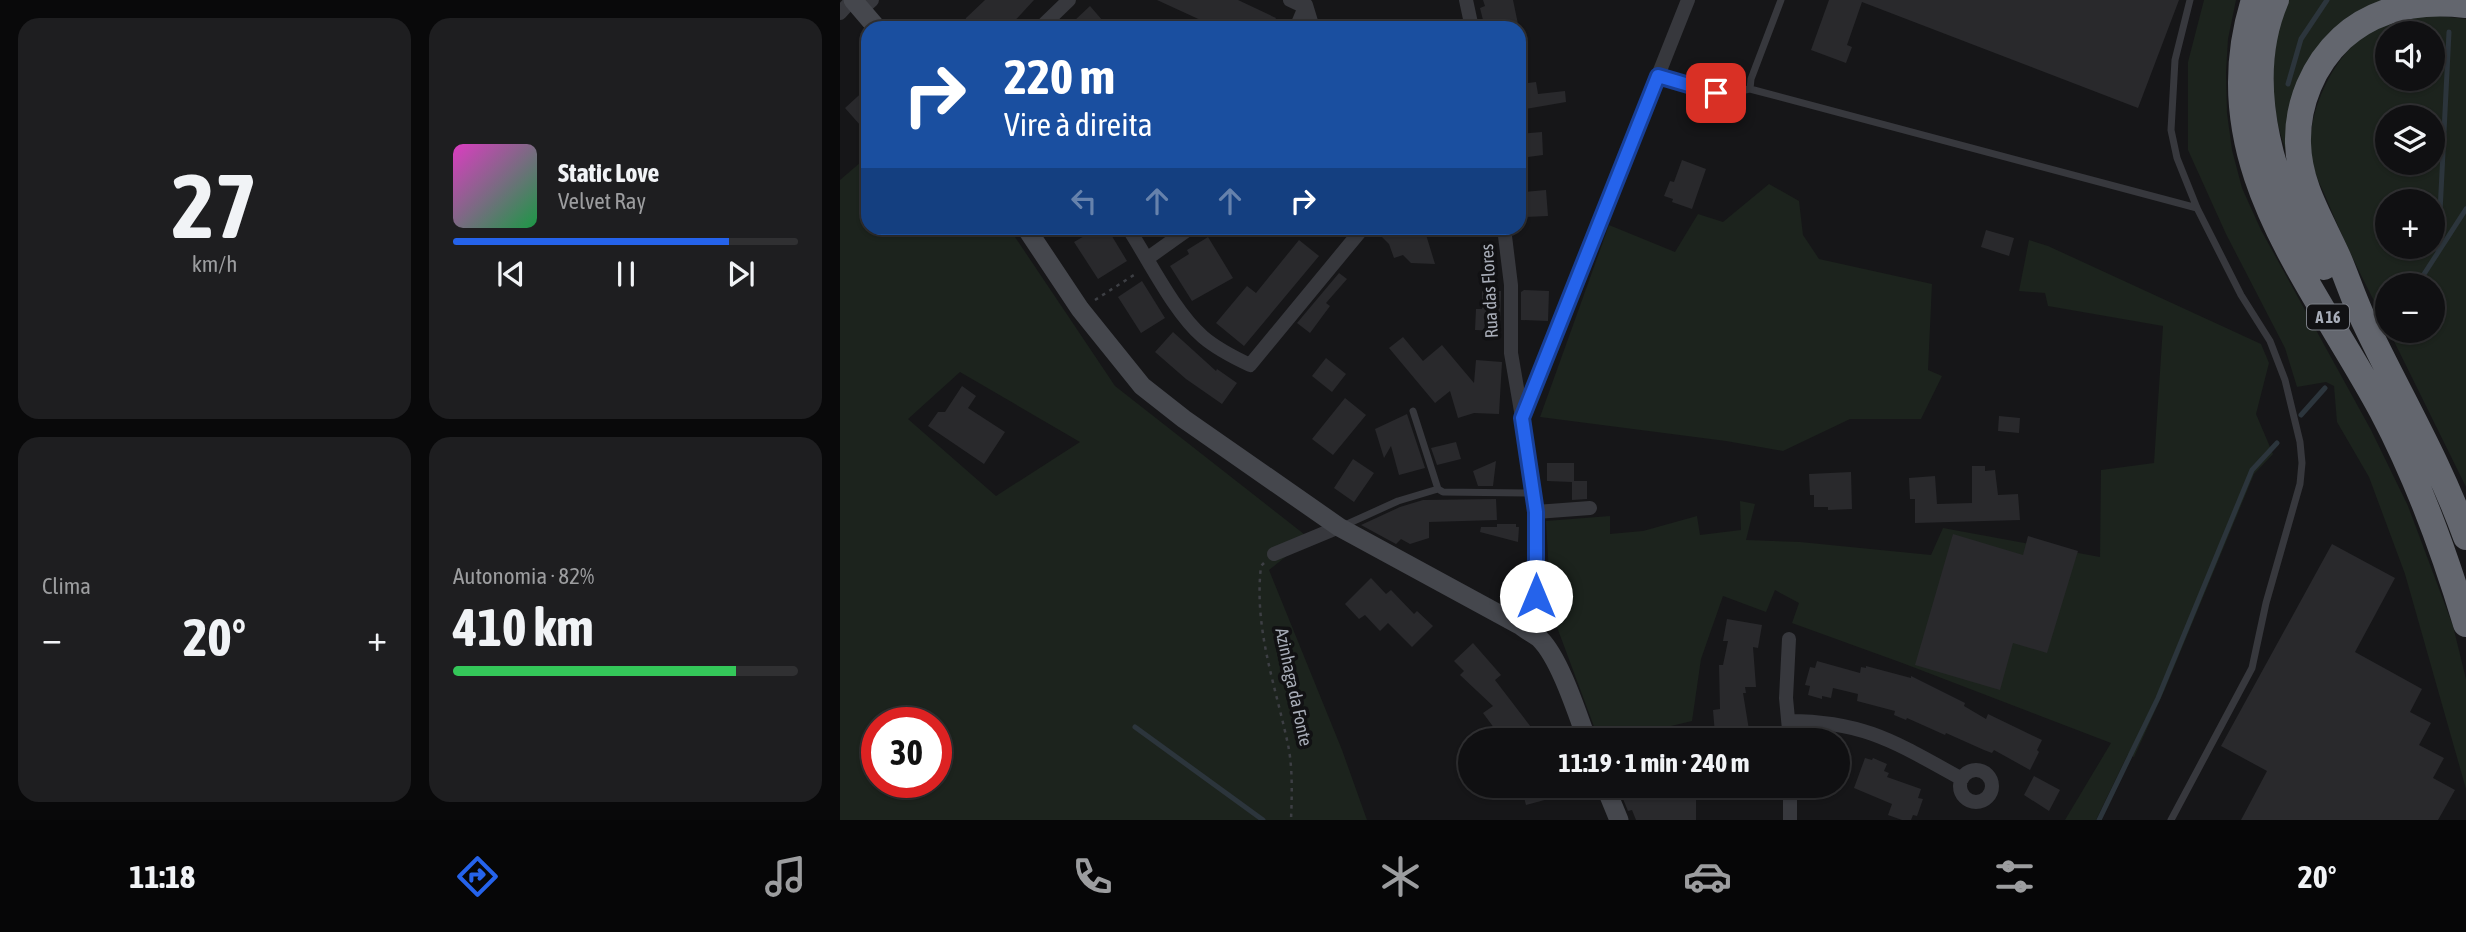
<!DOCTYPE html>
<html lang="pt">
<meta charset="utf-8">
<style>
:root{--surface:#101012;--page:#1e1e20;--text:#f1f3f6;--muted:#9c9d9f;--line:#303032;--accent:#2563eb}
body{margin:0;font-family:"Asap Condensed",sans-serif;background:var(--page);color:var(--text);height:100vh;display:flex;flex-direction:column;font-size:26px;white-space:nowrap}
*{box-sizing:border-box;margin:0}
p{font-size:23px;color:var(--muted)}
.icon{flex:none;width:38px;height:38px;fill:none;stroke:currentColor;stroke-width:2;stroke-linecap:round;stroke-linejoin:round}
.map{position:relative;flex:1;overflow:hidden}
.panel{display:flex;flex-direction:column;gap:18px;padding:18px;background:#09090a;width:840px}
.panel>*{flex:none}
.hud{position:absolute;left:21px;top:21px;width:665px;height:214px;border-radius:21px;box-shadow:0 2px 5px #0004,0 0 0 2px var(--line);background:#1a4fa0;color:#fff;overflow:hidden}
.controls{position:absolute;left:1535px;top:21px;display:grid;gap:14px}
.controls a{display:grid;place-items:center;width:70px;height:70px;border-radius:50%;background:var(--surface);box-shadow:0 2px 5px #0004,0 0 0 2px var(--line);font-size:35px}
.speed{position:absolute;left:21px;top:707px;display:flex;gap:14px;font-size:35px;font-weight:700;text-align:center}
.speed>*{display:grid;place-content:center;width:91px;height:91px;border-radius:50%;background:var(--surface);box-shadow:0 2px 5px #0004,0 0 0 2px var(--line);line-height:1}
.speed .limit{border:10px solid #d22;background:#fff;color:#111}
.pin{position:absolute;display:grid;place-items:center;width:60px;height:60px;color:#fff;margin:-30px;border-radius:14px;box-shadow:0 4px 10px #0006}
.me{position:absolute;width:77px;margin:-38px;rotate:0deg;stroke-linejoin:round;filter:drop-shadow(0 0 5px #0008)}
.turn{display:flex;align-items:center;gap:24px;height:147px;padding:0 28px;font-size:32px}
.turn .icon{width:91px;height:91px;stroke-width:2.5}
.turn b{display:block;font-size:49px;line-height:60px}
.lanes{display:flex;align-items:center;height:66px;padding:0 28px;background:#0003;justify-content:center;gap:35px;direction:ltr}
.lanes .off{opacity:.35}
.big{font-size:52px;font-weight:700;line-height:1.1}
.panel .widget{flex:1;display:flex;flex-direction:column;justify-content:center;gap:10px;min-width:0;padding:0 24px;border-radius:21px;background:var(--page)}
.panel .dial{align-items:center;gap:0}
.dial b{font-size:91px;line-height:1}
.song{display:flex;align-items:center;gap:21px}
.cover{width:84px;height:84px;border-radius:10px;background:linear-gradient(135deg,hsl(310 70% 55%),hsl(140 70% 35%))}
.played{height:7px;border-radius:4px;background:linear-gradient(90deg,var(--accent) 80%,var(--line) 80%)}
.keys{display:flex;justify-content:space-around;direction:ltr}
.heat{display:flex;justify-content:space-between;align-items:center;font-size:38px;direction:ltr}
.charge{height:10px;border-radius:5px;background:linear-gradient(90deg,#34c759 82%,var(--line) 0)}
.panel .tiles{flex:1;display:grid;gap:18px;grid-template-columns:repeat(2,1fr)}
.trip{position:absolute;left:618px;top:728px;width:392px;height:70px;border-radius:35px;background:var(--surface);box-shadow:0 2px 5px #0004,0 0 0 2px var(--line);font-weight:700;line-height:70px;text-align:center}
.dock{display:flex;height:112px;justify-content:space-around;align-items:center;background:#060607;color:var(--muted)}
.dock .icon{width:49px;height:49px}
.dock .on{color:var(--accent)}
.dock b{font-size:32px;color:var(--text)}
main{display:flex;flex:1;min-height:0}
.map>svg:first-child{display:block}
.green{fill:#1c231d;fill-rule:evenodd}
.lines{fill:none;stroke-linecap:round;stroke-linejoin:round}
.stream{stroke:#2c353c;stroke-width:5}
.building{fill:#29292c}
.path{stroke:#3d3f44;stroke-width:2.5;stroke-dasharray:3.5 5;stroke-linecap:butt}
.lane{stroke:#37383d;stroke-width:7}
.street{stroke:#37383d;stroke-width:14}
.secondary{stroke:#45474d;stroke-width:19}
.highway{stroke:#63666e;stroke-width:26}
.route-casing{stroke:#184099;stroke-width:18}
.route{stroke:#2563eb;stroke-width:12}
.labels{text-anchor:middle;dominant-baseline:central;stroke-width:7;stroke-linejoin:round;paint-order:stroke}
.shield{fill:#111113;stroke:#7b7e86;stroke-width:2}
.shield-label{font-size:16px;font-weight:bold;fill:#a8adb8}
.street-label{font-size:18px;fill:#a8adb8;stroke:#111113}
</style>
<main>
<section class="panel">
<div class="tiles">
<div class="widget dial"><b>27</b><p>km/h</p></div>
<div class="widget">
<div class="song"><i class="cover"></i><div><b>Static Love</b><p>Velvet Ray</p></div></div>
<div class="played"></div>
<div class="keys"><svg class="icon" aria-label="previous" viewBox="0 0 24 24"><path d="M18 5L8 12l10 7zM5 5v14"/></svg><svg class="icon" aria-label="pause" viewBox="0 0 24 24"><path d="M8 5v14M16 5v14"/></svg><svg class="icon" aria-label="next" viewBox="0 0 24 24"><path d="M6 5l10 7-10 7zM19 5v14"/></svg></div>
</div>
<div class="widget"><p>Clima</p>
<div class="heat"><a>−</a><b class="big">20°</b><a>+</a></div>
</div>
<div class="widget"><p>Autonomia · 82%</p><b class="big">410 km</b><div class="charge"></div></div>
</div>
</section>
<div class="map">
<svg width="1626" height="820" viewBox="0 0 1626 820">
<rect width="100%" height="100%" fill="#161618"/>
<path class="green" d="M 1364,0 L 1396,0 L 1388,39 L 1386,72 L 1387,113 L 1392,150 L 1402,188 L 1421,230 L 1531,430 L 1568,506 L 1613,626 L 1626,679 L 1626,789 L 1565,574 L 1529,477 L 1497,422 L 1494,386 L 1486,382 L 1457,387 L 1445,348 L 1386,234 L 1348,150 L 1348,62 Z
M 1444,0 L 1542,0 L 1525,9 L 1446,151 C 1426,97 1433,54 1444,0 Z
M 1591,15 L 1626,19 L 1626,487 L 1549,331 L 1592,331 L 1592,285 L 1547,285 L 1547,326 C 1526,286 1506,246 1489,205 C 1484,192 1476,178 1473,165 C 1462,124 1488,65 1520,39 C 1540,24 1567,19 1591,15 ZM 1547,33 L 1592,33 L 1592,79 L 1547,79 ZM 1547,117 L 1592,117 L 1592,163 L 1547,163 ZM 1547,201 L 1592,201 L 1592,247 L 1547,247 Z
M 28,156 L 28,228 L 169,228 L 275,386 L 469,538 L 429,570 L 502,750 L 527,820 L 0,820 L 0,180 ZM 120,372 L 240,442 L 156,496 L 68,419 ZM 37,723 L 96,723 L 96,782 L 37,782 Z
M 929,184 L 959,201 L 963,235 L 979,259 L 1092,284 L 1088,370 L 1102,376 L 1081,419 L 1010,419 L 943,451 L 886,441 L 700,417 L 769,225 L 835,252 L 858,214 L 883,222 Z
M 1189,240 L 1208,246 L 1421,344 L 1429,363 L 1416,414 L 1433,454 L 1414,474 L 1325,689 L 1294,757 L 1288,754 L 1256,820 L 1225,820 L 1271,743 L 1065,664 L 952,623 L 959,603 L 935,590 L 926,612 L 883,596 L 861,659 L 852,721 L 814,730 L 810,740 L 759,740 L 711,611 L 706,521 L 770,516 L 770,534 L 803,531 L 857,516 L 860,535 L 901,530 L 900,501 L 915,504 L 906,540 L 960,542 L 1091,555 L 1103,528 L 1260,557 L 1261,470 L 1314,463 L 1323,326 L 1208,306 L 1205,293 L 1179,291 Z"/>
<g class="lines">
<path class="stream" d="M 1448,84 L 1461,39 L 1487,0
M 1598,252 L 1609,32
M 1577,285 L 1626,209
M 1461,415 L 1485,388
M 295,727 L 423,820
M 1259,820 L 1318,698 L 1412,470 L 1437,443"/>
</g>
<path class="building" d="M 145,0 L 194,0 L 168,28 L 132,28 L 125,21 L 126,18 Z
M 317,0 L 398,0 L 436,18 L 431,28 L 378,28 Z
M 643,0 L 673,0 L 678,24 L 662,28 L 645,28 L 640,8 L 645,6 Z
M 989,0 L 1339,0 L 1298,108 L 1022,2 L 1007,45 L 1012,47 L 1006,63 L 971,50 Z
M 250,6 L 269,28 L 240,28 L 234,21 Z
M 696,82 L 698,94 L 725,91 L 726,102 L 679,110 L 679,84 Z
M 28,87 L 28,134 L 5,108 Z
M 702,132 L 703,155 L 679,158 L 679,134 Z
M 842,160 L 866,169 L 852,209 L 832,202 L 833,199 L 824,196 L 830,181 L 834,182 Z
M 706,190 L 708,216 L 685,217 L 684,192 Z
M 258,228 L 267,228 L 287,261 L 258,279 L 234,242 Z
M 533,228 L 584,228 L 595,264 L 571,263 L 563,255 L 554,258 L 549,244 Z
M 1146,230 L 1174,238 L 1169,256 L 1141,247 Z
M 368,237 L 393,278 L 352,301 L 330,266 L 349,254 L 347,250 Z
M 459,240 L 479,256 L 404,346 L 376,323 L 407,286 L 416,293 Z
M 499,273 L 507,279 L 486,303 L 490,306 L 470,333 L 457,323 Z
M 302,281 L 325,318 L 301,333 L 278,297 Z
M 684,290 L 709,291 L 708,321 L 681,320 L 681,292 Z
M 642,291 L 661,291 L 660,331 L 635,330 L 636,309 L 642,309 Z
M 333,332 L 376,371 L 377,369 L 397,383 L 382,404 L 346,379 L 315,352 Z
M 563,337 L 583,361 L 602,345 L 634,383 L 636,360 L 662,362 L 659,414 L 634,413 L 618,418 L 610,391 L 595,403 L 549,348 Z
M 486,358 L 506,374 L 492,392 L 472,376 Z
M 122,386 L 136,396 L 128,408 L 165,432 L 144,464 L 88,426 L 98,412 L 105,412 Z
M 505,398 L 526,415 L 493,455 L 472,439 Z
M 567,414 L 585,468 L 559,475 L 551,446 L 544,458 L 535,429 Z
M 1159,416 L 1180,418 L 1179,433 L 1158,431 Z
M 616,442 L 621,459 L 597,465 L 591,448 Z
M 513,459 L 534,473 L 514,502 L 494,488 Z
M 656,461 L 653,486 L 638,486 L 633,471 Z
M 707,463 L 734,463 L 734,481 L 747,481 L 747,499 L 732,500 L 732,482 L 707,481 Z
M 1132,466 L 1145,466 L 1145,471 L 1155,470 L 1158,495 L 1178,494 L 1180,520 L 1075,523 L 1075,499 L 1070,499 L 1069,478 L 1095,476 L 1097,504 L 1132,503 Z
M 1011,472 L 1012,509 L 988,510 L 988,507 L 974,507 L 974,495 L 970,495 L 969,474 Z
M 656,499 L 657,520 L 589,522 L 589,538 L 570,544 L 561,539 L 556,544 L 521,525 L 560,507 L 583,500 Z
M 657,524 L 676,524 L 676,527 L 679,527 L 678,542 L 640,532 L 641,527 L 657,527 Z
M 1113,534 L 1183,555 L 1188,536 L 1238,551 L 1207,653 L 1173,643 L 1160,690 L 1075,665 Z
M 1492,544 L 1555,578 L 1515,652 L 1582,689 L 1570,712 L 1591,723 L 1579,745 L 1604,758 L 1593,778 L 1615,790 L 1598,820 L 1401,820 L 1427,771 L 1381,746 Z
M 531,578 L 546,594 L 551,590 L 574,614 L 577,611 L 593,626 L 572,647 L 548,623 L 540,631 L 525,615 L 519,619 L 505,604 Z
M 887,619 L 922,625 L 918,648 L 913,647 L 916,687 L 905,687 L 906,693 L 903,693 L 909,730 L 881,735 L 875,734 L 873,710 L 880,709 L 879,665 L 883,665 L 888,641 L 883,641 Z
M 633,643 L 661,675 L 655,680 L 694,731 L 682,740 L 663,740 L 643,713 L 653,706 L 620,675 L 624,671 L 614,661 Z
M 977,661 L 1020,673 L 1021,667 L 1026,668 L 1026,666 L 1071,678 L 1071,676 L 1125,703 L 1124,706 L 1146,719 L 1148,714 L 1202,740 L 1197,750 L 1199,752 L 1190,770 L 1154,750 L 1152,753 L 1144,750 L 1106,733 L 1105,735 L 1067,718 L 1066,720 L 1054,715 L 1055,711 L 1017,701 L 1018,694 L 993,688 L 991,698 L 982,696 L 982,699 L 968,695 L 970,686 L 965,685 L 970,667 L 975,668 Z
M 1025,758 L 1032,760 L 1033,758 L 1047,764 L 1044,771 L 1049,773 L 1047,777 L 1081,789 L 1078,798 L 1083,799 L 1077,816 L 1073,815 L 1071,820 L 1062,820 L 1048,815 L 1052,804 L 1014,788 Z
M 1194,776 L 1220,790 L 1209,811 L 1184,795 Z
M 681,786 L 708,786 L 712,798 L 686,805 Z
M 781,794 L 850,796 L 856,799 L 856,820 L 796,820 L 792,810 L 788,811 Z"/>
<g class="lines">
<path class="path" d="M 255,300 L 297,273
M 424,563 L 421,566 C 414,627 434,681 447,740 C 453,765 452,794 451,820"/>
<path class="lane" d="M 819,76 C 853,87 874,98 910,89 L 911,79 L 941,0
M 910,89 L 1357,208
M 573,411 L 598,489
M 505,525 L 558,501 L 598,489 L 603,492 L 692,493
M 1331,820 L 1412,668 L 1426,603 L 1460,484 L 1462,463 L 1460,442 L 1445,380 L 1430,341 L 1401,295 L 1357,208 L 1337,158 L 1331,130 L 1335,60 L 1350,0"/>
<path class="street" d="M 450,0 L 465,7 L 456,28
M 626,0 L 632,28
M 466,5 L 473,28
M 21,10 L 32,0
M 0,13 L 12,0
M 200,28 L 229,0
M 288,228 C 309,260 334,312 363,337 C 377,349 393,357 410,365 L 523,228
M 664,228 L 671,285 L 671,353 L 682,417
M 308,258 L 350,228
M 696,512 L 750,508
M 434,554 L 499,527
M 700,639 L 696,596 L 696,512 L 682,418 L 848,0
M 949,639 L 946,698 L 950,740
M 949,721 C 1025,721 1058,744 1122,779
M1120 786a16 16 0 1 1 32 0a16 16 0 1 1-32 0Z
M 950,820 L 950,786"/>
<path class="secondary" d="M 13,0 L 37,28
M 186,228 L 240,309 L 302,386 L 344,419 L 499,527 L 681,626 C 687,631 694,634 700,639 C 720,659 737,713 747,740
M 765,786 L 779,820"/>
<path class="highway" d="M 1414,0 C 1363,160 1471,279 1542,411 C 1578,479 1604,551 1626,624
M 1436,0 C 1400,84 1433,196 1484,267
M 1626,5 C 1582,0 1536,7 1502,38 C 1473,65 1457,104 1458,143 C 1459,186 1481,219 1498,257 C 1507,278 1514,300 1524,321 C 1558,393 1599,461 1626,537"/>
</g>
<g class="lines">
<g class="route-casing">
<path id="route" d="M 696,596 L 696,512 L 682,418 L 818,76 L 876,93"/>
</g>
<use href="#route" class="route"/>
</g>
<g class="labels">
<rect class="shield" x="1467" y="304.5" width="42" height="25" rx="5"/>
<g class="shield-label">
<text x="1488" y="317">A 16</text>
</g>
<g class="street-label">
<text transform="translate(649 291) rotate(-93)">Rua das Flores</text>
<text transform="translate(454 687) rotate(78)">Azinhaga da Fonte</text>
</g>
</g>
</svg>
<div class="controls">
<a><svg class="icon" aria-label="sound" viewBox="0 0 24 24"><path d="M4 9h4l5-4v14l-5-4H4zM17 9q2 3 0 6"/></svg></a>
<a><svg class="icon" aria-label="layers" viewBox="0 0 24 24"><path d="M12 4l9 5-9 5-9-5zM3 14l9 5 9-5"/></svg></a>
<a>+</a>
<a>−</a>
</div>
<div class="speed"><div class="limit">30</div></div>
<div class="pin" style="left:876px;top:93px;background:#d93025"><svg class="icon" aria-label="arrive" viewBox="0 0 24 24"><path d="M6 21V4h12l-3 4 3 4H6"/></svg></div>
<svg class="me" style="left:696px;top:596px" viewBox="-20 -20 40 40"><circle r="19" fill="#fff"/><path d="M0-13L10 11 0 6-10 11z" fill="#2563eb"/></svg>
<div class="trip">11:19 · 1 min · 240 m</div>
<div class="hud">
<div class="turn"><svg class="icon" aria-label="right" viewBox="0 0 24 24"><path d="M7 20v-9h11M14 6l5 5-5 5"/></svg><div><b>220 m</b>Vire à direita</div></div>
<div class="lanes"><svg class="icon off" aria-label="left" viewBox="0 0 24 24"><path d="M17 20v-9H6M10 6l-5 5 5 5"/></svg><svg class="icon off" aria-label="ahead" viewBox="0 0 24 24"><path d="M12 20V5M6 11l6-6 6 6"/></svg><svg class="icon off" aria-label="ahead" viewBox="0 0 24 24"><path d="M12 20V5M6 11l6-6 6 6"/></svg><svg class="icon" aria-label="right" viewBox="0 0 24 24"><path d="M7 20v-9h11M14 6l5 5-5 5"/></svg></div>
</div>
</div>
</main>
<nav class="dock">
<b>11:18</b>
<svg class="icon on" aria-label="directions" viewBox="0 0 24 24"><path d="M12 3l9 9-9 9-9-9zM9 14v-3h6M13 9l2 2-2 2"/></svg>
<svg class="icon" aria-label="music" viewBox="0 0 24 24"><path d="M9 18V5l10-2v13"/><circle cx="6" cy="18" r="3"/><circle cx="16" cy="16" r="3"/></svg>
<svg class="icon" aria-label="phone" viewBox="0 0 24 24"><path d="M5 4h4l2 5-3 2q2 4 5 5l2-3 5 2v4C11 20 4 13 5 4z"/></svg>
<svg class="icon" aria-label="climate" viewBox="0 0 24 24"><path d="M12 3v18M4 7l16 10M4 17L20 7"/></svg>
<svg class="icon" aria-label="car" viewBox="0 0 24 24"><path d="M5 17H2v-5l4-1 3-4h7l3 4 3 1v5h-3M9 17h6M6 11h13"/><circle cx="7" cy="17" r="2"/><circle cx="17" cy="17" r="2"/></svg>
<svg class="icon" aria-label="filters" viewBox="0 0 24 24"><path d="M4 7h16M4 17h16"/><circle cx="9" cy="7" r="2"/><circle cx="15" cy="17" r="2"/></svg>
<b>20°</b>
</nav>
